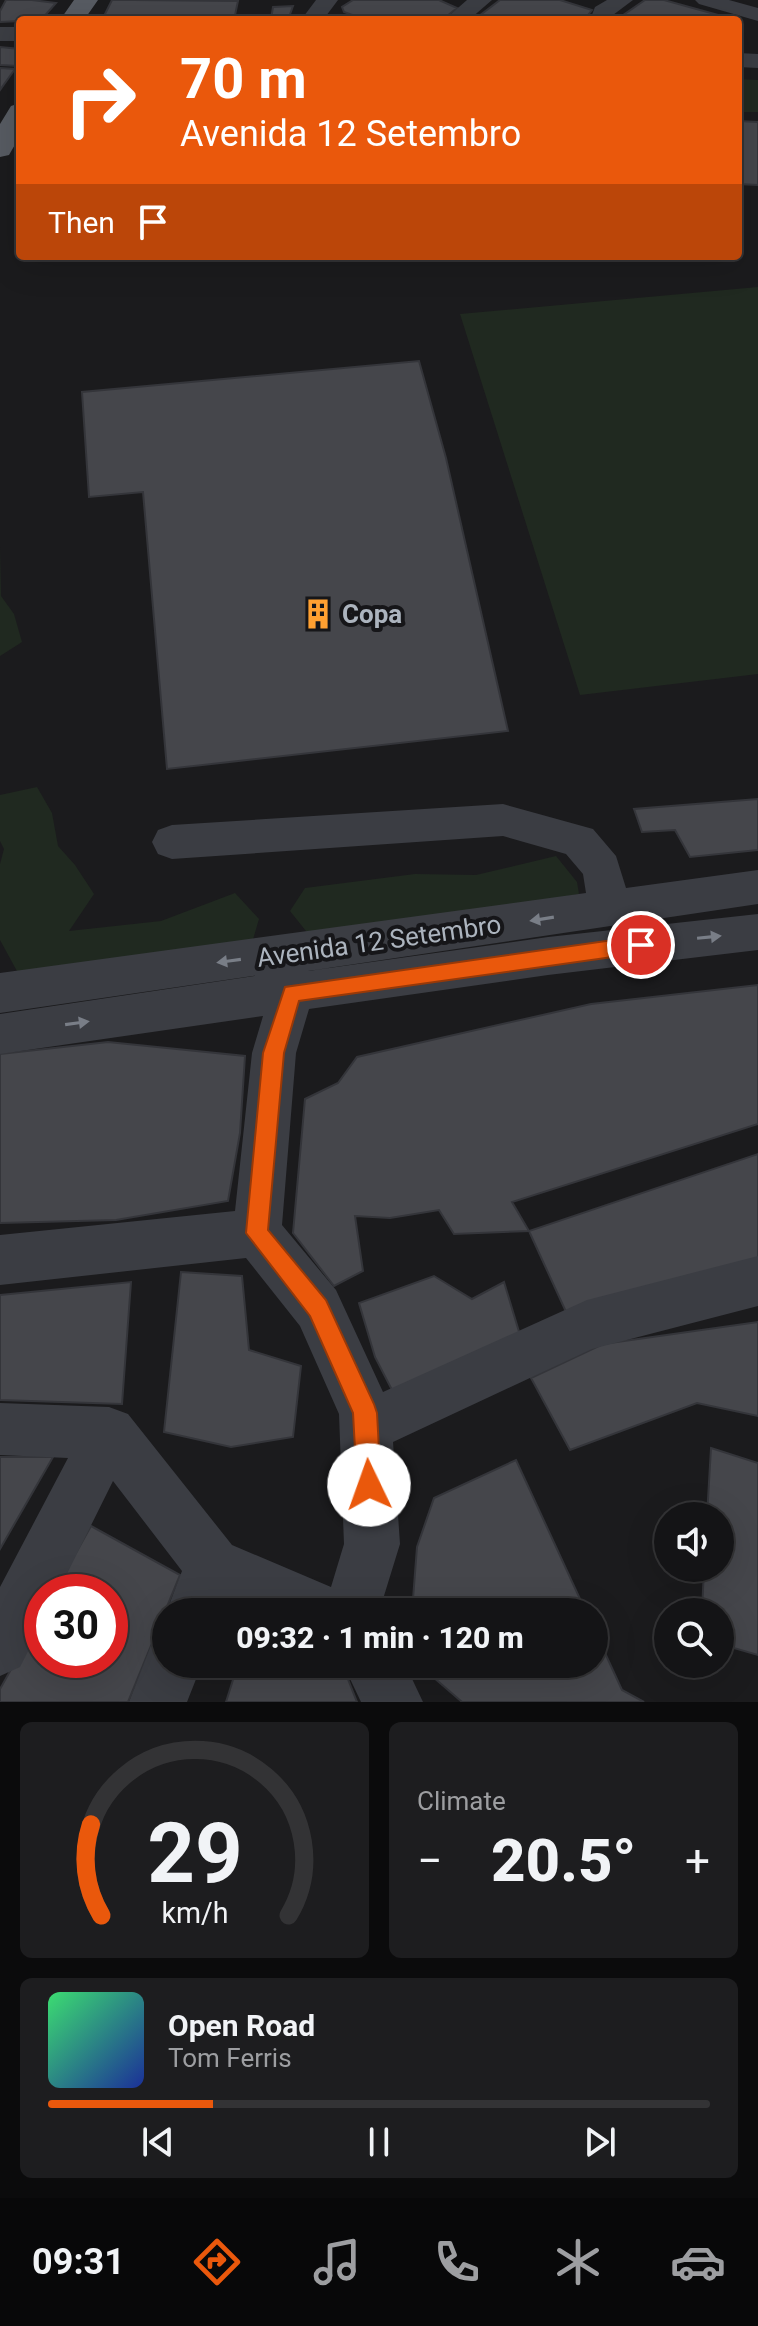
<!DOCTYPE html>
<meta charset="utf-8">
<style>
:root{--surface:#141416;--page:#1d1d1f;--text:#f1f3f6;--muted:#9d9ea1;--line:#333335;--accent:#ea580c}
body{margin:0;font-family:Roboto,sans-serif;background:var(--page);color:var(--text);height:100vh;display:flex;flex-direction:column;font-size:30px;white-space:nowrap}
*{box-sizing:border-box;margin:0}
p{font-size:26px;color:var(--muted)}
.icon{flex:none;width:44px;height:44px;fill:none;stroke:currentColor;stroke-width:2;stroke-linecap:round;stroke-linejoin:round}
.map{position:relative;height:1702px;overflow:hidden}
.side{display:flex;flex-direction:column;gap:20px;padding:20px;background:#0b0b0c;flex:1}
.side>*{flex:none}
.banner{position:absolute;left:16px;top:16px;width:726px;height:244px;border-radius:8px;box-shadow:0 8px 32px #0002,0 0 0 2px var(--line);background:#ea580c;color:#fff;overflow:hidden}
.fabs{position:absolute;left:654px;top:1502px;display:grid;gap:16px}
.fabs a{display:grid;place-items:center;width:80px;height:80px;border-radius:50%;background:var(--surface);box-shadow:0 8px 32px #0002,0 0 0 2px var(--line);font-size:40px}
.speed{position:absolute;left:24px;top:1574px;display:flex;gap:16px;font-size:40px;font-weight:700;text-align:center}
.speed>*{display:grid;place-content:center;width:104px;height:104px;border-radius:50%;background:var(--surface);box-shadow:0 8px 32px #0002,0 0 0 2px var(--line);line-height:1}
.speed .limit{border:12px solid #d22;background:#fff;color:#111}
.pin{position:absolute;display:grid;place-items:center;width:68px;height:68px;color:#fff;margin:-34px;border:4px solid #fff;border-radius:50%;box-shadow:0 2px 8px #0007}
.me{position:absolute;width:88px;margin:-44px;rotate:357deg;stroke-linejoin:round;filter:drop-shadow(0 0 6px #0008)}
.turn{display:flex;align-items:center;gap:28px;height:168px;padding:0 32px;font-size:36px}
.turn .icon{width:104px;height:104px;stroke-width:2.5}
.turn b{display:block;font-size:56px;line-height:68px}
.then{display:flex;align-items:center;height:76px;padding:0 32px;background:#0003;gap:16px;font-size:30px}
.big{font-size:60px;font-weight:800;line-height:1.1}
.side .card{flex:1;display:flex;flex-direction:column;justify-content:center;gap:12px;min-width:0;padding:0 28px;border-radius:12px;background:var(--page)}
.side .dial{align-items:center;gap:0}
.dial svg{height:208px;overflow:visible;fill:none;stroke:var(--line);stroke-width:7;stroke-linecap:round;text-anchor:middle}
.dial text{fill:var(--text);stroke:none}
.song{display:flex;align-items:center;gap:24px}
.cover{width:96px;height:96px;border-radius:12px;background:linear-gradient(135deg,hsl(140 70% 55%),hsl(230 70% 35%))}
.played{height:8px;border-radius:4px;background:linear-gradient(90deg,var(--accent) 25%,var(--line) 25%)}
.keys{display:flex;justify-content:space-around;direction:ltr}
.heat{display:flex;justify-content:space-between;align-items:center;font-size:44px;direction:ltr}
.side .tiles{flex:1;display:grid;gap:20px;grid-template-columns:1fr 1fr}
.card:last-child{grid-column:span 2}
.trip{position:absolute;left:152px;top:1598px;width:456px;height:80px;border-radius:40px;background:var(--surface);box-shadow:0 8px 32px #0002,0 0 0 2px var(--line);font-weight:800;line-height:80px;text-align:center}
.menu{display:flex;height:128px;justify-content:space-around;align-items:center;background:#080809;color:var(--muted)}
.menu .icon{width:56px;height:56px}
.menu .selected{color:var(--accent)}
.menu b{font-size:36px;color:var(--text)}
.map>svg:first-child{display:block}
.green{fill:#202920}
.building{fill:#45464b;stroke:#34353a;stroke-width:2}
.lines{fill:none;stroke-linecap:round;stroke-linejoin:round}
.minor{fill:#3b3d43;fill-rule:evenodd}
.major{fill:#575b62;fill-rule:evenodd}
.oneway{fill:#797e87}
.route{fill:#ea580c;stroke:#983908;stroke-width:2}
.labels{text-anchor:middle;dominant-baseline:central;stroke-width:8;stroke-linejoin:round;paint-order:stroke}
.poi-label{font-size:26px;font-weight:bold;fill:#acb4be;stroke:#161619;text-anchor:start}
.street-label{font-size:26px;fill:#acb4be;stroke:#161619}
</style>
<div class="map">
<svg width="758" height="1702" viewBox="0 0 758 1702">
<rect width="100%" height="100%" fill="#1b1b1d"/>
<path class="green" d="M 738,79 L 758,80 L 758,112 L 738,112 Z
M 758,287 L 758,674 L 580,695 L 460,314 Z
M 0,547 L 1,596 L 14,614 L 22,642 L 0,656 Z
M 37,787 L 52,813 L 58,846 L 75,865 L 94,894 L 69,931 L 161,921 L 235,893 L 259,919 L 251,946 L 18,973 L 0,940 L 0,864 L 4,849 L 0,841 L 0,795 Z
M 556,856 L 577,882 L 579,894 L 352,936 L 306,931 L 290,911 L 305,888 L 415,874 L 476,875 Z"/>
<path class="building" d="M 6,0 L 32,0 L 56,3 L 41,20 L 0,22 L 0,11 Z
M 112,0 L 133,0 L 238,1 L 234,20 L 102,20 Z
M 353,0 L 439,0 L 457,8 L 442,20 L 366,20 L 344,12 L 342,7 Z
M 500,0 L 560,0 L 592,10 L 584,20 L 475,19 Z
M 645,0 L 664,0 L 729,18 L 616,20 Z
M 293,6 L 288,20 L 271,19 L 273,7 Z
M 0,47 L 20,49 L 18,66 L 0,65 Z
M 0,68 L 15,69 L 0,90 Z
M 738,121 L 758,122 L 758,185 L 738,184 Z
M 419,361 L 446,458 L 508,731 L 167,769 L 143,492 L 89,497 L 82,392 Z
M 758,799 L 758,850 L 690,857 L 675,830 L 642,832 L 634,809 Z
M 758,985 L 758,1124 L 512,1202 L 529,1231 L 454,1234 L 439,1210 L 390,1218 L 355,1216 L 363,1271 L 334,1286 L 293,1233 L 305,1099 L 338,1083 L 357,1057 L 591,1004 Z
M 108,1042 L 245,1056 L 240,1133 L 228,1201 L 116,1220 L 0,1223 L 0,1054 Z
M 758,1154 L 758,1260 L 567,1314 L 529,1231 Z
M 181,1272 L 242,1276 L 249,1350 L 301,1366 L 293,1437 L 231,1447 L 164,1432 Z
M 434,1276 L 472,1299 L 504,1282 L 520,1335 L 392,1390 L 375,1357 L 359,1303 Z
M 131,1282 L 122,1404 L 0,1400 L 0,1295 Z
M 758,1322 L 758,1416 L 697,1403 L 570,1450 L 531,1378 L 603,1344 Z
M 711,1448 L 758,1463 L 758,1655 L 720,1644 L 720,1612 L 702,1612 L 704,1568 L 720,1568 L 720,1516 L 707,1516 Z
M 0,1457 L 53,1457 L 0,1549 Z
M 516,1460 L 586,1612 L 412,1612 L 417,1547 L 434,1498 Z
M 91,1526 L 180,1575 L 128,1702 L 0,1702 L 0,1689 L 42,1614 L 42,1660 L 110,1660 L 110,1592 L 54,1592 Z
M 594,1629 L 622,1690 L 644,1702 L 462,1702 L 418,1664 L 594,1664 Z
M 238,1664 L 342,1664 L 357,1702 L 226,1702 Z"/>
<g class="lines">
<path class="minor" d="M 316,0 L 338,0 L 323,20 L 301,20 Z
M 467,0 L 492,0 L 470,19 L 454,19 L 451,14 Z
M 607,0 L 633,0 L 613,15 L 612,20 L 590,20 L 595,7 Z
M 695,0 L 729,0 L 758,8 L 758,21 L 699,4 Z
M 0,27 L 20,27 L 20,41 L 0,41 Z
M 738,53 L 758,54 L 758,68 L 738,67 Z
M 503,804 L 593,829 L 616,856 L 626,888 L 758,870 L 758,904 L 308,971 L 548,937 L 758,914 L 758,950 L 548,975 L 309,1009 L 296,1053 L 282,1225 L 336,1290 L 383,1392 L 587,1300 L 758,1256 L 758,1306 L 592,1349 L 393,1442 L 400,1544 L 379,1612 L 256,1612 L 227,1600 L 222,1612 L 166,1613 L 182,1571 L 113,1481 L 58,1592 L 42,1592 L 42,1624 L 20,1667 L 0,1676 L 0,1587 L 68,1458 L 0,1455 L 0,1403 L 109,1407 L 128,1414 L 232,1545 L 331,1587 L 344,1544 L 339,1414 L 300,1326 L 246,1258 L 0,1285 L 0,1235 L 235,1211 L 252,1053 L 263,1016 L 0,1054 L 0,1014 L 267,974 L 0,1013 L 0,973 L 586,893 L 583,874 L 566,854 L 503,836 L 172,859 L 158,854 L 152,842 L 158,830 L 172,825 Z
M 166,1638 L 166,1664 L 202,1664 L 187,1702 L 129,1702 L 152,1643 Z
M 343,1664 L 405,1664 L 423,1702 L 361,1702 Z"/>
<path class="major" d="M 74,0 L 98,0 L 84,20 L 60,20 Z
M 20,103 L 20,136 L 9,155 L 0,157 L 0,124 L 11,106 Z"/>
</g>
<defs><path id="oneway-solid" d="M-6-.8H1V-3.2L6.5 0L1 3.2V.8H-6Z" transform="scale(2)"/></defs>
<g class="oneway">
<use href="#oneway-solid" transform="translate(542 919) rotate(171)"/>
<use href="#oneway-solid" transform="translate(709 937) rotate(-6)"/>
<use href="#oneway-solid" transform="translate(229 961) rotate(172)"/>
<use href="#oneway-solid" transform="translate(77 1023) rotate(-8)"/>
</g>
<path class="route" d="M 641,936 L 648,939 L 651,945 L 648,951 L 641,953 L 299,1001 L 284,1053 L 268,1230 L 326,1300 L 374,1404 L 377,1413 L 381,1485 L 378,1494 L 369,1498 L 360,1494 L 357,1485 L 353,1413 L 310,1316 L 246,1233 L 263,1053 L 285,987 Z"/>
<defs>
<g id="building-bare" transform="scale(2.4)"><path d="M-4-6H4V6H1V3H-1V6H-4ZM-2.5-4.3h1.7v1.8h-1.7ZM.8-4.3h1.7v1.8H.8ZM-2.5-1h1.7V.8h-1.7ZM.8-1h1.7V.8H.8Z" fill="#ffa031" stroke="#161619" stroke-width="2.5" paint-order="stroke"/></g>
</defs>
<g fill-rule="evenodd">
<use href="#building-bare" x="318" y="614"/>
</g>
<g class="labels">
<g class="poi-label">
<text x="342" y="614">Copa</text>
</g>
<g class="street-label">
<text transform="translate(379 941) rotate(-8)">Avenida 12 Setembro</text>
</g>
</g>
</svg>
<div class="fabs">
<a><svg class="icon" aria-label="sound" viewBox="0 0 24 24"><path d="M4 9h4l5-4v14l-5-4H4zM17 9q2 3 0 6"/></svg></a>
<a><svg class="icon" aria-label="search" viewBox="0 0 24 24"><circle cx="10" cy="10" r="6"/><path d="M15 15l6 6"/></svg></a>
</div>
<div class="speed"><div class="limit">30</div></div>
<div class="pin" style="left:641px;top:945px;background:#d93025"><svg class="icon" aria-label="arrive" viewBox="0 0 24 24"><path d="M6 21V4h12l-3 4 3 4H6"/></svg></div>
<svg class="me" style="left:369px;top:1485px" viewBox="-20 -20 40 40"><circle r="19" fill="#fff"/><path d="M0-13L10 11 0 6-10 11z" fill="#ea580c"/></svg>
<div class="trip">09:32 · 1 min · 120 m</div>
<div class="banner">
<div class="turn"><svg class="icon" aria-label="right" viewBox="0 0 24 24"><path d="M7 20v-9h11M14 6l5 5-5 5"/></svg><div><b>70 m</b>Avenida 12 Setembro</div></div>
<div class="then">Then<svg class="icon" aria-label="arrive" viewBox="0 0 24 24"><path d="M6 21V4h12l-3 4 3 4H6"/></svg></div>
</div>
</div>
<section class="side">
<div class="tiles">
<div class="card dial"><svg viewBox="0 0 100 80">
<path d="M14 69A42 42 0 1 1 86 69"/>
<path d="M14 69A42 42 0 0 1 10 34" stroke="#ea580c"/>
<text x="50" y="56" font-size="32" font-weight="700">29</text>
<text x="50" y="72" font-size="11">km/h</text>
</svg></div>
<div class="card"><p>Climate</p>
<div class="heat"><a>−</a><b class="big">20.5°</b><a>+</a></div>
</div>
<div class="card">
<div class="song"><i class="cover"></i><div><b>Open Road</b><p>Tom Ferris</p></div></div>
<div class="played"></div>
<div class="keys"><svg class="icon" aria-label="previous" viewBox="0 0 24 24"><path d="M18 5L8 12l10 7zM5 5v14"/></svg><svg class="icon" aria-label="pause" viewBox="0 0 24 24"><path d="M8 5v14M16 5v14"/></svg><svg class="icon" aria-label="next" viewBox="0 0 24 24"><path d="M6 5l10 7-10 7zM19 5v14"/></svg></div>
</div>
</div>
</section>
<nav class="menu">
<b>09:31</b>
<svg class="icon selected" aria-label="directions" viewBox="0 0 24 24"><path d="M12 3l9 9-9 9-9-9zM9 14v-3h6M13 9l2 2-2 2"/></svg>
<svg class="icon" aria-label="music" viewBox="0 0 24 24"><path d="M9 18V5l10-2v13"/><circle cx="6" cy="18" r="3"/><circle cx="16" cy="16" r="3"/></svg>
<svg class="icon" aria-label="phone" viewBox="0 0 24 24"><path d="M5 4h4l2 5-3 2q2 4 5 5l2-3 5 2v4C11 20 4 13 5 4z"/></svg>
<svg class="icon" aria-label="climate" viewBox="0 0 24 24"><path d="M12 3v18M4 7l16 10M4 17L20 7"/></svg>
<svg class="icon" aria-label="car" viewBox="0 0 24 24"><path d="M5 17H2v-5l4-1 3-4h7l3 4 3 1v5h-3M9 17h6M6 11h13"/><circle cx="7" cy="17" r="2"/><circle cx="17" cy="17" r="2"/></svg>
</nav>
